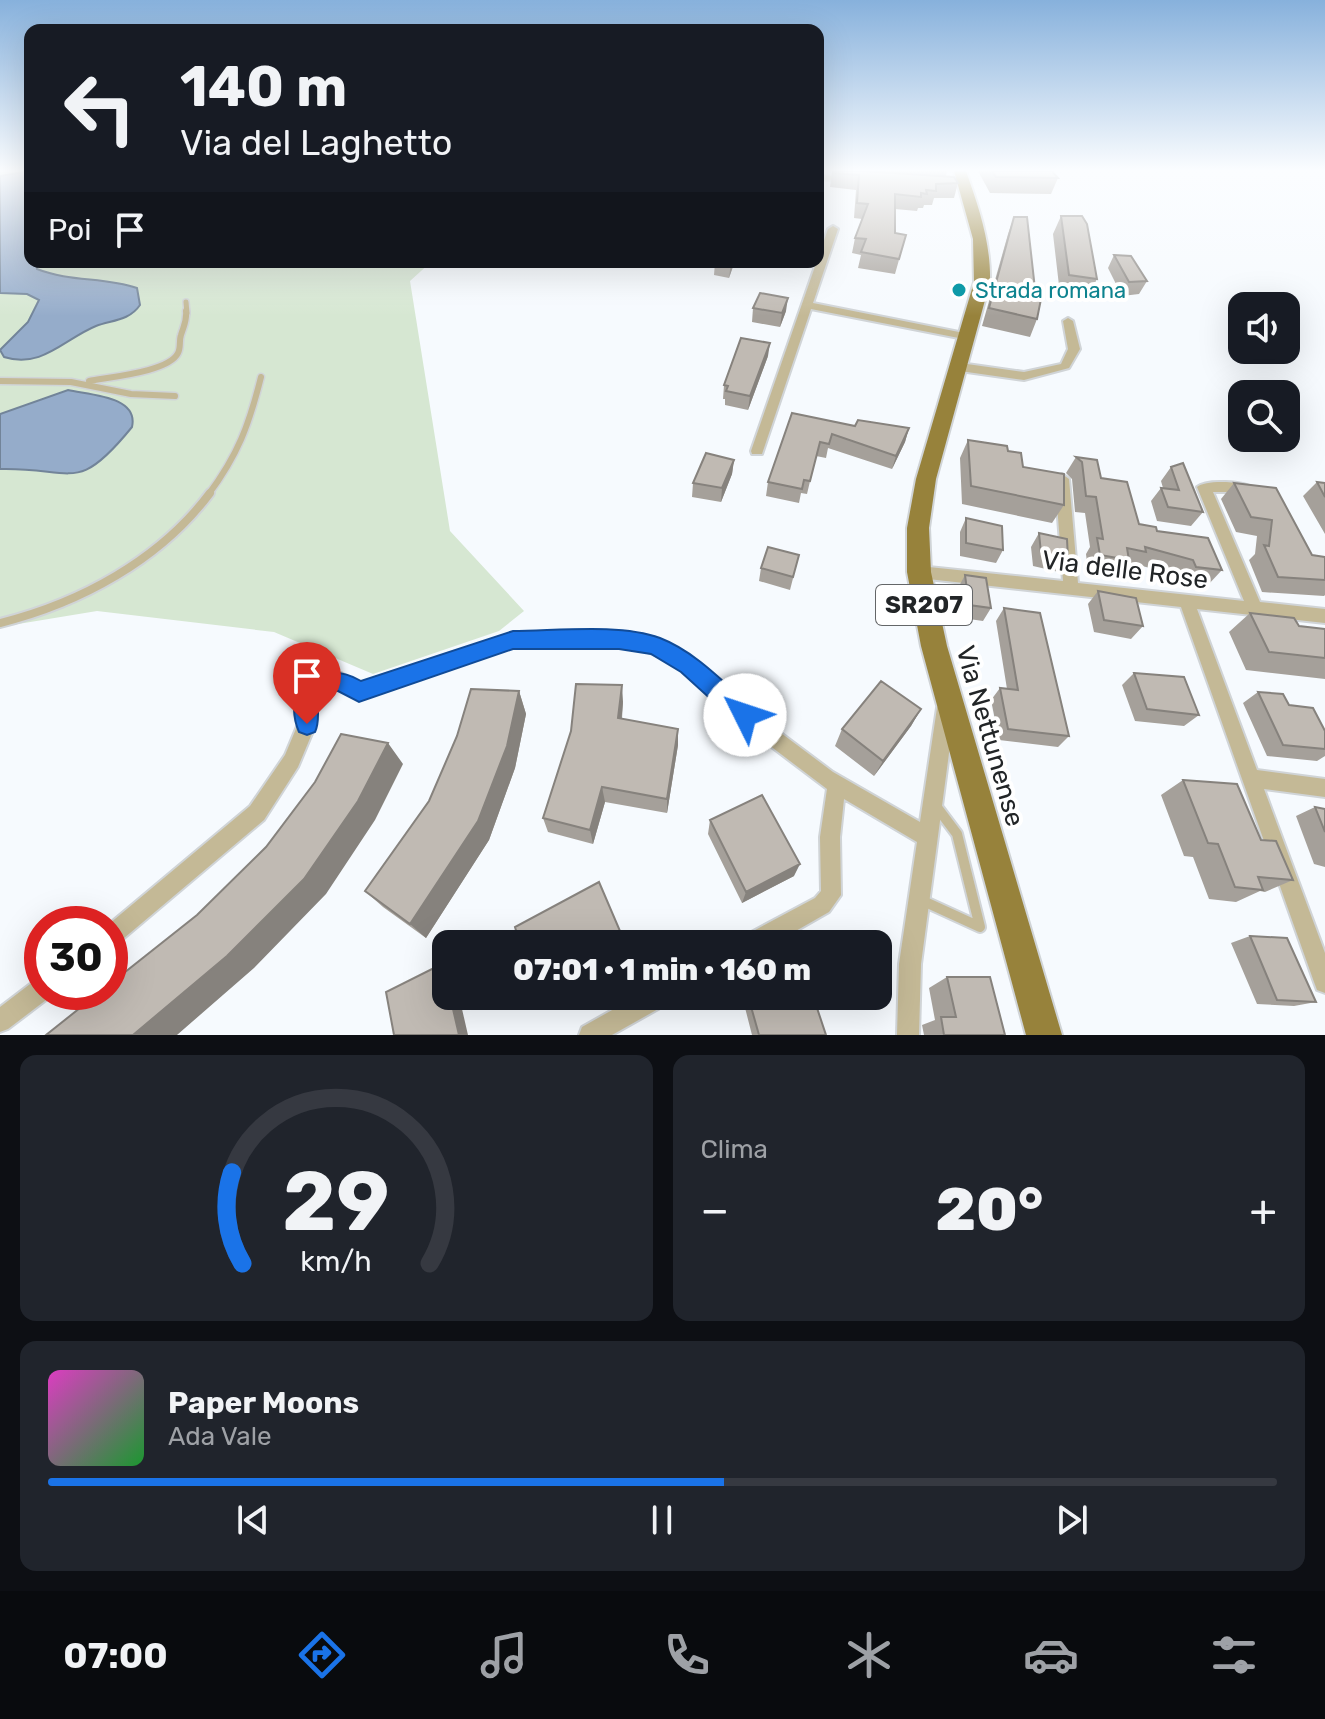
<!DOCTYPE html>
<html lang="it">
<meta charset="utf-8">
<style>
:root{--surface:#171b24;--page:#20242c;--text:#f1f3f6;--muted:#9ea1a6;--line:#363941;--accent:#1a73e8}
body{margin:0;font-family:Rubik,sans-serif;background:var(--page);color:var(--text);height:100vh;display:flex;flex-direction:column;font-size:30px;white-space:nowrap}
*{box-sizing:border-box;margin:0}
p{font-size:26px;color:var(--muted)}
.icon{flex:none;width:44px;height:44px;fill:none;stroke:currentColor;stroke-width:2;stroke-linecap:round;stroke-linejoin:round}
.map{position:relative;height:1035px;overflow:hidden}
.side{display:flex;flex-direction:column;gap:20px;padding:20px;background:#0d0f14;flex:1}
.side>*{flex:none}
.top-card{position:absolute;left:24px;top:24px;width:800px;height:244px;border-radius:16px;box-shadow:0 8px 32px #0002;background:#171b24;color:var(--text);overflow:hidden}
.buttons{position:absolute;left:1228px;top:292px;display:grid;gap:16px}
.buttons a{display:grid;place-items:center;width:72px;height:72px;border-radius:16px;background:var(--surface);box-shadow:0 8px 32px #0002;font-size:40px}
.speed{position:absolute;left:24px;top:906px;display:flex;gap:16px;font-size:40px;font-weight:700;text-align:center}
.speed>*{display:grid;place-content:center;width:104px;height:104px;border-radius:50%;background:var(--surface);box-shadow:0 8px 32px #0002;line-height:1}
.speed .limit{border:12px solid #d22;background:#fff;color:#111}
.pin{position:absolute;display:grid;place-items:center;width:68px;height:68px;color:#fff;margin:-82px -34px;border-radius:50% 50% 50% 0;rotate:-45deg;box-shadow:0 0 8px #0007}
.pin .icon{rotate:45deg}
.me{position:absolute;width:88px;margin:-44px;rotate:311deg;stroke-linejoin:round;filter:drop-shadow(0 0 6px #0008)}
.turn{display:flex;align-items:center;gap:28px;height:168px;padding:0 24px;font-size:36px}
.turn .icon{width:104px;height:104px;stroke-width:2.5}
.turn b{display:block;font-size:56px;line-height:68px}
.then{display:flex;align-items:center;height:76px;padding:0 24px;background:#0003;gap:16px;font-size:30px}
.big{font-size:60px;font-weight:800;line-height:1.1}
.side .card{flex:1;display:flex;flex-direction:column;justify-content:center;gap:12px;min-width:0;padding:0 28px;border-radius:16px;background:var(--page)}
.side .dial{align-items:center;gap:0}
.dial svg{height:208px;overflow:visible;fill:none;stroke:var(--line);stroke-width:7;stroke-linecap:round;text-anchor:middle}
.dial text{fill:var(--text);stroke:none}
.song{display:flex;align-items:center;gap:24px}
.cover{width:96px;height:96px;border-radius:12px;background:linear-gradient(135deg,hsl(310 70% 55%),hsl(130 70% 35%))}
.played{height:8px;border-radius:4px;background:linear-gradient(90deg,var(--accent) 55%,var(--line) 55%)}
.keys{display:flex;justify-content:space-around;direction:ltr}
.heat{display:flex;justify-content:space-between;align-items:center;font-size:44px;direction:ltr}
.side .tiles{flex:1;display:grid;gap:20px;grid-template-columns:1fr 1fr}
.card:last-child{grid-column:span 2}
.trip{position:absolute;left:432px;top:930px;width:460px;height:80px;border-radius:16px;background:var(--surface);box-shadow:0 8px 32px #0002;font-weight:800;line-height:80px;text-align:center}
.tabs{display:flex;height:128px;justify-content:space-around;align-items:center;background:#090b0e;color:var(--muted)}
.tabs .icon{width:56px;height:56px}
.tabs .selected{color:var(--accent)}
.tabs b{font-size:36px;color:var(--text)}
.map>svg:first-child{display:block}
.green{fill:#d6e7d2}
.water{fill:#95acca;stroke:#728499;stroke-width:2}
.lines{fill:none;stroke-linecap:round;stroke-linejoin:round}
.service-far3-casing{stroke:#d0d4d7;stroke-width:8}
.service-far2-casing{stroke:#d0d4d7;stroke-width:9}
.service-far1-casing{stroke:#d0d4d7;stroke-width:12}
.service-casing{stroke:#d0d4d7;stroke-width:14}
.minor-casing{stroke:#d0d4d7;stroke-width:4}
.primary-casing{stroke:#d0d4d7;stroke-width:4}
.service-far3{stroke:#c4b996;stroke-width:5}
.service-far2{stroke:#c4b996;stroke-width:6}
.service-far1{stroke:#c4b996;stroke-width:8}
.service{stroke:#c4b996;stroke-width:10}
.minor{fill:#c4b996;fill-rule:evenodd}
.primary{fill:#97823b;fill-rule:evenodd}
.wall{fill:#a5a09a}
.shaded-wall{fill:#86827d}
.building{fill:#c0bab3;stroke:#86827d;stroke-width:2}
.route{fill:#1a73e8;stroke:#114b97;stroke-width:2}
.culture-dot{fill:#0f9aa8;stroke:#fff;stroke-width:3}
.labels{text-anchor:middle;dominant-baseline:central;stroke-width:8;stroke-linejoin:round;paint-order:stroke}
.far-culture-label{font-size:22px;fill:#0d838f;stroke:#fff;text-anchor:start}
.shield{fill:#fff;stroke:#646668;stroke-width:2}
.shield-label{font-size:24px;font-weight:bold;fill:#222527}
.street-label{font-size:26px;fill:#222527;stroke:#fff}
</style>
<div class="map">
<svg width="1325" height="1035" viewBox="0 0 1325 1035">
<rect width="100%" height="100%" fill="#f6fafe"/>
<path class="green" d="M 0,171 L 30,171 L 30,262 L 431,262 L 410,281 L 450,531 L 524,611 L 499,631 L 373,674 L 274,632 L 97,611 L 0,627 Z"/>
<path class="water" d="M 30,171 L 30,262 L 37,262 L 37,269 C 70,282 104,277 137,288 L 140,305 C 129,321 112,320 96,326 C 64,339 42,369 4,357 L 0,350 L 28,322 L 39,300 L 27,294 L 0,293 L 0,176 Z
M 68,390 C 90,395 139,396 132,427 C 76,496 74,467 0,469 L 0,414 Z"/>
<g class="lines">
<g class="service-far3-casing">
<path id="service-far3" d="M 186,302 L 187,313"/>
</g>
<g class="service-far2-casing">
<path id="service-far2" d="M 0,381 L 71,382 L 131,394 L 175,396
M 89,381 C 109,377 169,372 178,353 C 181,348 179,340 181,335 C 184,325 187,321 186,311
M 208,495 C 238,455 249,425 261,377"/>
</g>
<g class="service-far1-casing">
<path id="service-far1" d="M 0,623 C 80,603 160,560 210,493"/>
</g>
<g class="service-casing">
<path id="service" d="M 921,900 L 980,927 L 957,834 L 936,806"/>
</g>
<g class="minor-casing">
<path id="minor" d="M 818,175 L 849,177 L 853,179 L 849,181 L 818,179 Z
M 833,226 L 838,229 L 813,303 L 969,334 L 974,337 L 969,340 L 811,309 L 763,451 L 762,454 L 752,454 L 751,451 L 828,229 Z
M 1068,318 L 1073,321 L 1080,349 L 1069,368 L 1024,380 L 960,371 L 954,367 L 960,363 L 1024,372 L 1061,364 L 1068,349 L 1063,321 Z
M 1062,474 L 1069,479 L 1078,583 L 1244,601 L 1197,487 C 1206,479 1245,481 1254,489 L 1252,492 L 1213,492 L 1260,602 L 1325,609 L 1325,623 L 1197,609 L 1257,770 L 1325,779 L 1325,797 L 1264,789 L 1325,953 L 1325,993 L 1317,990 L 1314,982 L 1181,607 L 919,578 L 914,576 L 912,572 L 914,568 L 919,566 L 1063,581 L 1055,479 Z
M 513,633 L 619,633 L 646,637 L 684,652 L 765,721 L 833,772 L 920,822 L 937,708 L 940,702 L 946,700 L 952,702 L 955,708 L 921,964 L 919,1035 L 897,1035 L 899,964 L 917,842 L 844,799 L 840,837 L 841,895 L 829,912 L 773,944 L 741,944 L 744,936 L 815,898 L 821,891 L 820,837 L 827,789 L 753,733 L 672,662 L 645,651 L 619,647 L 513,647 L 359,700 L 338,688 L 330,688 L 323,691 L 315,700 L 313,710 L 316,724 L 298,767 L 264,820 L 117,944 L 110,948 L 109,924 L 250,806 L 285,755 L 298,724 L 295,710 L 299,696 L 311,681 L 328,672 L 341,673 L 360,684 Z
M 42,978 L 42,992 L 52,992 L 50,997 L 8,1029 L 0,1032 L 0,1007 L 34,981 Z
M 637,996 L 670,996 L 667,1004 L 612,1035 L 579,1035 L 582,1027 Z"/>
</g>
<g class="primary-casing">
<path id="primary" d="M 954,171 L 966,171 C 979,208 991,243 990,282 L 936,479 L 929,528 L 931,572 L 947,646 L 1062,1035 L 1026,1035 L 921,646 L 907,572 L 907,528 L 916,479 L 974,282 L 973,239 Z"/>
</g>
<use href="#service-far3" class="service-far3"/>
<use href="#service-far2" class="service-far2"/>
<use href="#service-far1" class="service-far1"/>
<use href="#service" class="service"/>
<use href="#minor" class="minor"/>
<use href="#primary" class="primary"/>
</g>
<path class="wall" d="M 832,171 L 947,171 L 946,177 L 958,183 L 954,198 L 934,198 L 932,205 L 924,205 L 923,208 L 918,208 L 917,211 L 895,209 L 895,233 L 906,235 L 895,274 L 858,268 L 861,255 L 852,253 L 855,238 L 862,219 L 854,218 L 856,190 L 830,187 Z
M 978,171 L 1052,171 L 1058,178 L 1051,194 L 990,193 Z
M 1061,216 L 1097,279 L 1087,298 L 1060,294 L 1053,234 Z
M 1014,217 L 1037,319 L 1030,337 L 982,326 L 1008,234 Z
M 1114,255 L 1147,281 L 1139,294 L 1122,296 L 1108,268 Z
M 715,262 L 734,262 L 729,278 L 714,275 Z
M 753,308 L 786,311 L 780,327 L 752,322 Z
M 768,356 L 748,410 L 725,405 L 725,399 L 723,399 L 724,385 Z
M 792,413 L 855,426 L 909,428 L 905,442 L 892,469 L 828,448 L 826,458 L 816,456 L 807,494 L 801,493 L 799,503 L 766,496 L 768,482 Z
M 968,440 L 1008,451 L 1064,505 L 1052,523 L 962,504 L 960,458 Z
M 1076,457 L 1101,478 L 1139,524 L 1157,531 L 1222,570 L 1207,586 L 1181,582 L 1179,576 L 1135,564 L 1133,568 L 1124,566 L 1116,576 L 1088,571 L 1086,554 L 1090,547 L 1085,513 L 1075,512 L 1072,479 L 1066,473 Z
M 734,460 L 732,474 L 721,502 L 692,497 L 693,483 Z
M 1171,467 L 1203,512 L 1191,526 L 1157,521 L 1151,501 L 1161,488 L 1163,488 L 1161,481 Z
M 1317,482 L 1325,483 L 1325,534 L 1303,496 Z
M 1234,483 L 1312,555 L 1325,557 L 1325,595 L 1324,596 L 1262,592 L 1249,560 L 1255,554 L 1257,536 L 1236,532 L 1221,499 Z
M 966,518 L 1003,550 L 996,563 L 960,556 L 960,532 Z
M 1039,533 L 1068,559 L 1059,572 L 1033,566 L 1031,547 Z
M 799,555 L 790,590 L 759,581 L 761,568 Z
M 965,575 L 991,608 L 983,621 L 962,618 L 958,588 Z
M 1098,591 L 1143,626 L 1131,639 L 1094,632 L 1088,604 Z
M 1004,608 L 1069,736 L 1058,747 L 999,740 L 991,700 L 1000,688 L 1007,689 L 996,621 Z
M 1250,613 L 1299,626 L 1325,629 L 1325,679 L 1246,670 L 1229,632 Z
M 1134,673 L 1199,715 L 1184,726 L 1135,721 L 1122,685 Z
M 519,691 L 526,714 L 515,768 L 489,840 L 426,938 L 383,907 L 365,891 Z
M 1258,692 L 1289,705 L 1325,731 L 1325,756 L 1317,761 L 1267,756 L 1243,703 Z
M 623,702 L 622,719 L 678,745 L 667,813 L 605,802 L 593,844 L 548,832 L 543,818 Z
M 921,709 L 911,726 L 874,776 L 835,746 L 842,729 Z
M 1183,780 L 1261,840 L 1293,880 L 1265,892 L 1260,891 L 1236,902 L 1209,899 L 1193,857 L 1184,856 L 1161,795 Z
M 1315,807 L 1325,809 L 1325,867 L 1314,864 L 1296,816 Z
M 710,820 L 794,876 L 742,903 L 708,834 Z
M 1250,936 L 1316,1002 L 1294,1006 L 1257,1004 L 1231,943 Z
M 947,977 L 1005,1035 L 924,1035 L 922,1025 L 935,1020 L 929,988 Z
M 742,996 L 813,996 L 826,1035 L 752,1035 Z"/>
<path class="shaded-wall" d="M 731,262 L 734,262 L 734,264 L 729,278 Z
M 788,298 L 786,311 L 780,327 L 782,313 Z
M 770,343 L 768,356 L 748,410 L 750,396 Z
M 909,428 L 905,442 L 892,469 L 896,456 Z
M 734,460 L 732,474 L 721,502 L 722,488 Z
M 622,685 L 623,702 L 620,735 L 618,718 Z
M 519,691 L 526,714 L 515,768 L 489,840 L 426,938 L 410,924 Z
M 921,709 L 911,726 L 874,776 L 883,761 Z
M 678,729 L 678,745 L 667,813 L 667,799 Z
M 388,743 L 403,764 L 375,820 L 326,894 L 254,968 L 177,1035 L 133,1035 Z
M 602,787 L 605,802 L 593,844 L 590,830 Z
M 800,864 L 794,876 L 742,903 L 746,892 Z
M 623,938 L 624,944 L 612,944 Z
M 450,996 L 459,996 L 468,1035 L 459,1035 Z"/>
<path class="building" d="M 833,171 L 864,171 L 954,177 L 958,183 L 936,184 L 936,191 L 926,190 L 927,194 L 921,193 L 921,197 L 895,194 L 895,233 L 906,235 L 899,259 L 861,252 L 866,239 L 855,238 L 868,204 L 857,203 L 859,175 L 833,173 Z
M 992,171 L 1052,171 L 1058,178 L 996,177 Z
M 1061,216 L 1082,216 L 1087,224 L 1097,279 L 1069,275 Z
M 1014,217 L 1027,217 L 1036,298 L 1041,299 L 1037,319 L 989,308 Z
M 1114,255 L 1131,256 L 1147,281 L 1129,282 Z
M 714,262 L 731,262 L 730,265 Z
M 760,293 L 788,298 L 782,313 L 753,308 Z
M 741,338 L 770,343 L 750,396 L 726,391 L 728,386 L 724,385 Z
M 792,413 L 855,426 L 858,420 L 909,428 L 896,456 L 832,434 L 829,444 L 820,442 L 810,481 L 804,480 L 802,489 L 768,482 Z
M 968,440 L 1007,446 L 1008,451 L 1021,453 L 1023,467 L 1064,474 L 1064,505 L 971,486 Z
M 706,453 L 734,460 L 722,488 L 693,483 Z
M 1076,457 L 1097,460 L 1101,478 L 1127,482 L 1139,524 L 1156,527 L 1157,531 L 1208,538 L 1222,570 L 1196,567 L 1193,560 L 1145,547 L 1146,552 L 1127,548 L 1129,560 L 1100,555 L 1097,538 L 1103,539 L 1096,497 L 1086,496 L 1082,462 Z
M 1183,463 L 1203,512 L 1168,507 L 1161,488 L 1179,490 L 1171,467 Z
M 1317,482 L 1325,483 L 1325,497 Z
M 1234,483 L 1276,488 L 1312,555 L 1325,557 L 1325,580 L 1278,577 L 1264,545 L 1269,546 L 1272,520 L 1251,517 Z
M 966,518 L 1002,526 L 1003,550 L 966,543 Z
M 1039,533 L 1067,539 L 1068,559 L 1041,553 Z
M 768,547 L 799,555 L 793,577 L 761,568 Z
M 965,575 L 986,578 L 991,608 L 969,605 Z
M 1098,591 L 1136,598 L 1143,626 L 1104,620 Z
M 1004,608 L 1040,613 L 1069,736 L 1008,729 L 1000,688 L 1018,690 Z
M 1250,613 L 1294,618 L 1299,626 L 1325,629 L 1325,658 L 1269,652 Z
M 1134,673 L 1184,677 L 1199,715 L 1147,709 Z
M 881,681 L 921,709 L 883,761 L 842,729 Z
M 576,684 L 622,685 L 618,718 L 678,729 L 667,799 L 602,787 L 590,830 L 543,818 L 571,731 Z
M 471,689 L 519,691 L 507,746 L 478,821 L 410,924 L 365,891 L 429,801 L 457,736 Z
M 1258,692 L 1283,694 L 1289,705 L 1313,708 L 1325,731 L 1325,749 L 1283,745 Z
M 341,734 L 388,743 L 358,801 L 304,879 L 227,956 L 133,1035 L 46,1035 L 100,992 L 110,992 L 110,984 L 197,915 L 266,847 L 315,782 Z
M 1183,780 L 1237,784 L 1261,840 L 1276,841 L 1293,880 L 1258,877 L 1263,890 L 1235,887 L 1218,844 L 1208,843 Z
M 762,795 L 800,864 L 746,892 L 710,820 Z
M 1315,807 L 1325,809 L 1325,832 Z
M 599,882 L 623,938 L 612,944 L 520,944 L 515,927 Z
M 1250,936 L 1287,938 L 1316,1002 L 1277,1000 Z
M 442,964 L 446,980 L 446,996 L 450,996 L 459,1035 L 394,1035 L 386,992 Z
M 947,977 L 990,977 L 1005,1035 L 944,1035 L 941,1017 L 956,1017 Z
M 748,996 L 813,996 L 826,1035 L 759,1035 Z"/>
<linearGradient id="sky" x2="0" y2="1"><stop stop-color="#87b1dc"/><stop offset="0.54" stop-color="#fbfdff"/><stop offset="1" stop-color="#fbfdff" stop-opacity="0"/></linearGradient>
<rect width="1325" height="316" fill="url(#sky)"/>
<path class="route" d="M 513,631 C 555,631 620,623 660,638 C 696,652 724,683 753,708 L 756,715 L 753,723 L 745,726 L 737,723 L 681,672 L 651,654 L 619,649 L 513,649 L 359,702 L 338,691 L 330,690 C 310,702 323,715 315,732 L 307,735 L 299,732 C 280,687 320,657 361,681 Z"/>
<circle class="culture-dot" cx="959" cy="290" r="8"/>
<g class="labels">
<g class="far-culture-label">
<text x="975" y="290">Strada romana</text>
</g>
<rect class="shield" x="876" y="585" width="96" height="40" rx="6"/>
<g class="shield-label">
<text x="924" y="605">SR207</text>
</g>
<g class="street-label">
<text transform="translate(1125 570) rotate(7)">Via delle Rose</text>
<text transform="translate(990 736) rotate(74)">Via Nettunense</text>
</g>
</g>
</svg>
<div class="buttons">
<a><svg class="icon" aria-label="sound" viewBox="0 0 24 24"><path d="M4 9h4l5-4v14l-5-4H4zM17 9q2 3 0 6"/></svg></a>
<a><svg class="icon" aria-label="search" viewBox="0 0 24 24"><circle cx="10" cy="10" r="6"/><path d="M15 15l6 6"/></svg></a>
</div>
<div class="speed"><div class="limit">30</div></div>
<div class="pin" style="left:307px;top:724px;background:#d93025"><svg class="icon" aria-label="arrive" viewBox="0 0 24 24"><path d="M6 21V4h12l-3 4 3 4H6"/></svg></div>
<svg class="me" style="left:745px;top:715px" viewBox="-20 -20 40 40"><circle r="19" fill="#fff"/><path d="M0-13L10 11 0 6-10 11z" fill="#1a73e8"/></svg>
<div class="trip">07:01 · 1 min · 160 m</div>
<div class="top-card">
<div class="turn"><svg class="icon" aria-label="left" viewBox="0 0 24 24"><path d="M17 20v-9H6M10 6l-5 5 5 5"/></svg><div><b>140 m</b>Via del Laghetto</div></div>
<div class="then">Poi<svg class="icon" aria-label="arrive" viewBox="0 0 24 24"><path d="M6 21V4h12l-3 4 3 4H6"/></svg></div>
</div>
</div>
<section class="side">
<div class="tiles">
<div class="card dial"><svg viewBox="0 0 100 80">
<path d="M14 69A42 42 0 1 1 86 69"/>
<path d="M14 69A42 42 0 0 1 10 34" stroke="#1a73e8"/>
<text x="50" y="56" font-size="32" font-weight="700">29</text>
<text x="50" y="72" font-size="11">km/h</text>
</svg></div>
<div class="card"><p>Clima</p>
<div class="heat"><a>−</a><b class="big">20°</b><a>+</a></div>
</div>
<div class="card">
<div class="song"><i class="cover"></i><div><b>Paper Moons</b><p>Ada Vale</p></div></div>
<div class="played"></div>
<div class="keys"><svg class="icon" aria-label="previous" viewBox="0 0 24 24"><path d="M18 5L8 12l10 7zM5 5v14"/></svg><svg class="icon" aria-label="pause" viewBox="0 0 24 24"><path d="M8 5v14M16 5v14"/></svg><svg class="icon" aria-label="next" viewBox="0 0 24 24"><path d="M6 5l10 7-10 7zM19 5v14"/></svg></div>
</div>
</div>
</section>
<nav class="tabs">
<b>07:00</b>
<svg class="icon selected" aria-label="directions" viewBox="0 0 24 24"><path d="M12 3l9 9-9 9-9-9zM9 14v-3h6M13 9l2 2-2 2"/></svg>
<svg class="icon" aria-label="music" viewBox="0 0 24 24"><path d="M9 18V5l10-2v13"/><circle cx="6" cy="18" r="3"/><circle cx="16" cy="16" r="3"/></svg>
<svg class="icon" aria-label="phone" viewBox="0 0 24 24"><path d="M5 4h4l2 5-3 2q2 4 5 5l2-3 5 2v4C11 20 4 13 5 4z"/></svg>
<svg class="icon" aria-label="climate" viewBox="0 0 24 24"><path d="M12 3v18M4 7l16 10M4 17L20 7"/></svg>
<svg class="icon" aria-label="car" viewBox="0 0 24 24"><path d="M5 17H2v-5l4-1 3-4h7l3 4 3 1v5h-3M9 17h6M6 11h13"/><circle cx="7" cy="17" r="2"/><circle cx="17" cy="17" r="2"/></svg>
<svg class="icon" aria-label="filters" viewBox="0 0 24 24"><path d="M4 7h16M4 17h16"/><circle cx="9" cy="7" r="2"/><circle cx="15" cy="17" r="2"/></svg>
</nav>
